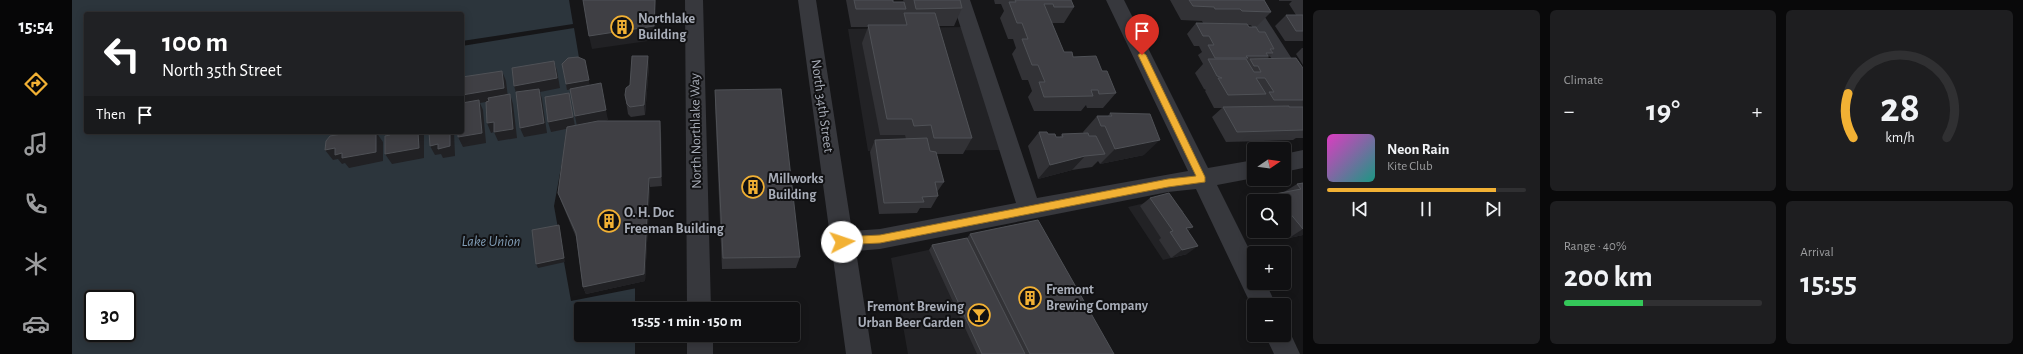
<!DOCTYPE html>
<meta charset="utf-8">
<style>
:root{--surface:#101012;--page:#1e1e20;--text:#f1f3f6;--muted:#9c9d9f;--line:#303032;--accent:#f2b134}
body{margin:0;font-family:"Alegreya Sans",sans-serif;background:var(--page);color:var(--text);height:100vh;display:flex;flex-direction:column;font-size:15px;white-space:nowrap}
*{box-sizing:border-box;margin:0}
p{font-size:13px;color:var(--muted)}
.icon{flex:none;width:22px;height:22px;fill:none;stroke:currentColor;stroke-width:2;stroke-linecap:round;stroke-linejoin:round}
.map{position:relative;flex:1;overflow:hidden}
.panel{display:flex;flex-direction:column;gap:10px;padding:10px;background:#09090a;width:720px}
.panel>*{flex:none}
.guide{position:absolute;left:12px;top:12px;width:380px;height:122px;border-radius:4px;box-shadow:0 2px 10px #0003,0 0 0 1px var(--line);background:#202124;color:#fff;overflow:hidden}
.needle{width:26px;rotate:77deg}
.tools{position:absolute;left:1175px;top:142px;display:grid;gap:8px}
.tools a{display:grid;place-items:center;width:44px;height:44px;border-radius:4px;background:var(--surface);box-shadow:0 2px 10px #0003,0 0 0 1px var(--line);font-size:20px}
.speed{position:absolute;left:12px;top:290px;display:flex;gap:8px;font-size:20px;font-weight:700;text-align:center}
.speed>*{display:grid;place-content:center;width:52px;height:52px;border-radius:50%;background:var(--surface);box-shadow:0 2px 10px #0003,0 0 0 1px var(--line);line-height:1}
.speed .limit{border:2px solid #111;border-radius:6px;background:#fff;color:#111}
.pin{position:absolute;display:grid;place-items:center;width:34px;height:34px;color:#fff;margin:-41px -17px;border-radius:50% 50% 50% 0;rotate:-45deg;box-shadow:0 0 4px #0007}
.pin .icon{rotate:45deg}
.me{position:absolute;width:44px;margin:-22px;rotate:86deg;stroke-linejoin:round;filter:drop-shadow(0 0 3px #0008)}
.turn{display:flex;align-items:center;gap:14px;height:84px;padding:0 12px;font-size:18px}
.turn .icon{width:52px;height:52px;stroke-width:2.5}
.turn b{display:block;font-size:28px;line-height:34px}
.then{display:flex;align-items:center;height:38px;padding:0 12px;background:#0003;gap:8px;font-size:15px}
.big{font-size:30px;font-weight:600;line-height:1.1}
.panel .card{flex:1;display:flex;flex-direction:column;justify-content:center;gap:6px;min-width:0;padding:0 14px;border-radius:6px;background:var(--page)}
.panel .dial{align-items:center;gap:0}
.dial svg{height:104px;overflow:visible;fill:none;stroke:var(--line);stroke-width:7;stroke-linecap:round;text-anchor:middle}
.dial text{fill:var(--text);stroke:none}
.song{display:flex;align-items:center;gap:12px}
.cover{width:48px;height:48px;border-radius:6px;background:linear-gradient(135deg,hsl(310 70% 55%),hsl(170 70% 35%))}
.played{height:4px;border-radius:2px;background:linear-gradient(90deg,var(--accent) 85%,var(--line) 85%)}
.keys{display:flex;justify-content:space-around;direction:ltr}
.heat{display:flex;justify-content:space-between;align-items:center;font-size:22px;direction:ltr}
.charge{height:6px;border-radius:3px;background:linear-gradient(90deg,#34c759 40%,var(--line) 0)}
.panel .tiles{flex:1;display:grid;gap:10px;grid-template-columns:repeat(3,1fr)}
.card:first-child{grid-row:span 2}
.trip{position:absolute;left:502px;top:302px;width:226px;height:40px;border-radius:4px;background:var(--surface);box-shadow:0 2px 10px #0003,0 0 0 1px var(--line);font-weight:600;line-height:40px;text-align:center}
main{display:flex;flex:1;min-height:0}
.menu{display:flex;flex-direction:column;width:72px;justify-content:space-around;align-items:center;background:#060607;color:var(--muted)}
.menu .icon{width:28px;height:28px}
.menu .selected{color:var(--accent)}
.menu b{font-size:18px;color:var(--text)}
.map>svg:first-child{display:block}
.built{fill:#222225}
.water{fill:#2c353c;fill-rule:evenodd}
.pier{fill:#161618}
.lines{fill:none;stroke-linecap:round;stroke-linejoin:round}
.minor{fill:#37383d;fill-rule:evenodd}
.wall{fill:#323236}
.shaded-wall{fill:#212124}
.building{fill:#3f3f44;stroke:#4f5156}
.route{fill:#f2b134;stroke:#9d7322}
.labels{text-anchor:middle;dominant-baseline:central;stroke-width:4;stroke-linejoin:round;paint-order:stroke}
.poi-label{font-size:14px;font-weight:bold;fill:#a8adb8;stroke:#111113;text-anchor:start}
.street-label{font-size:14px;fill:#a8adb8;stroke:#111113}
.water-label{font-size:15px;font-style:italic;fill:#7f9bb3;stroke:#111113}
</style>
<main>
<nav class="menu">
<b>15:54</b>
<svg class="icon selected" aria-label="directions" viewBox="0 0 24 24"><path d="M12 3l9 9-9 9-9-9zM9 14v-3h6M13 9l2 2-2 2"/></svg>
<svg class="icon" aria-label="music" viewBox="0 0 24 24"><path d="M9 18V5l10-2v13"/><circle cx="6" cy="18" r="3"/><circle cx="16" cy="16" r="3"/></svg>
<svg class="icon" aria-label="phone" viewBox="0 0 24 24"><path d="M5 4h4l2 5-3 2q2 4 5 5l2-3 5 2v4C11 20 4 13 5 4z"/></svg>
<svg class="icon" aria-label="climate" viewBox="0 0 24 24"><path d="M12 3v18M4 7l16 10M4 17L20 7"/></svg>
<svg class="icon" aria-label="car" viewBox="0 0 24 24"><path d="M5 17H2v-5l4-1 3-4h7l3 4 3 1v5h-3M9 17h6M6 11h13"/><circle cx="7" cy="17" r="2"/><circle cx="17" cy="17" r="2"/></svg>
</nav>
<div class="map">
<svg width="1231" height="354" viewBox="0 0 1231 354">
<rect width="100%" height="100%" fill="#161618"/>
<path class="built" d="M 892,27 L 931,150 L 796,151 L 776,29 Z
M 1099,197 L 1112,212 L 1097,216 L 1103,237 L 1115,254 L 1091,260 L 1056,207 Z
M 958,228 L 1028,354 L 836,354 L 819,258 Z"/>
<path class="water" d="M 0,0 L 563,0 L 563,309 L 509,309 L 509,335 L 563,335 L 563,354 L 0,354 ZM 14,14 L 390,14 L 390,132 L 14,132 ZM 21,299 L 55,299 L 55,333 L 21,333 Z"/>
<path class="pier" d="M 497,0 L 565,0 L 565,288 L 499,301 L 482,206 L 494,140 L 520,135 L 502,28 L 390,46 L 390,41 L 501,24 Z"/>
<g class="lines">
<path class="minor" d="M 613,0 L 631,0 L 639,309 L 615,309 Z
M 726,0 L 744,0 L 780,231 L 808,229 L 944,203 L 880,0 L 898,0 L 965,198 L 1116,171 L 1034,0 L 1052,0 L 1136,168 L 1182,160 L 1182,178 L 1145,185 L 1182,259 L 1182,283 L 1194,283 L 1204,305 L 1182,305 L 1182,311 L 1124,189 L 1096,192 L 808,249 L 784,251 L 800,354 L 774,354 Z
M 1164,0 L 1182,0 L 1231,76 L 1231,101 L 1224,99 Z
M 1231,150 L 1231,168 L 1212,172 L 1212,154 Z
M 1212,325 L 1215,326 L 1228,354 L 1202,354 L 1193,335 L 1212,335 Z
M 615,335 L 641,335 L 641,354 L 615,354 Z"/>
</g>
<path class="wall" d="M 774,0 L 821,0 L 821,2 L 832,2 L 831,0 L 888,0 L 890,8 L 882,26 L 867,26 L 900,138 L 891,154 L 864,154 L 872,182 L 865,192 L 866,196 L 859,208 L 848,208 L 845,213 L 807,214 L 798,152 L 803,140 L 834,139 L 833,135 L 808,135 L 790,43 L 796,27 L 779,27 Z
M 922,0 L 999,0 L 1002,7 L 992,23 L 980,23 L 992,52 L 1030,71 L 1044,93 L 1031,108 L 1015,108 L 1014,105 L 1009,111 L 962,111 L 956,97 L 960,91 L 956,80 L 950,80 L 940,54 L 944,48 L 941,39 L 936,39 L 928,18 L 932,11 L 929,4 L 923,4 Z
M 1098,0 L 1192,0 L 1199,12 L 1185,26 L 1176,25 L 1177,27 L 1187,32 L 1202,49 L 1200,51 L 1201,53 L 1195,59 L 1231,68 L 1231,138 L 1224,138 L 1221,140 L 1154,142 L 1140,117 L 1150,108 L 1142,108 L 1133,91 L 1134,90 L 1132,89 L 1123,73 L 1131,64 L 1126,55 L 1130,52 L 1127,46 L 1122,46 L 1115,34 L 1124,23 L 1156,24 L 1155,23 L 1131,23 L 1130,21 L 1109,20 Z
M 1207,0 L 1231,0 L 1231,41 L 1213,41 L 1203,26 L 1214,15 L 1224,15 L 1217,4 L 1220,1 L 1207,1 Z
M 1230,48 L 1231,48 L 1231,65 L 1224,54 Z
M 577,66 L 573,115 L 559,117 L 556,114 L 553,95 L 558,85 Z
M 494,84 L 518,85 L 536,120 L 529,121 L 589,130 L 590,186 L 578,187 L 573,281 L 514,294 L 511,287 L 504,237 L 489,201 L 486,193 L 494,129 L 479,132 L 497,93 L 503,125 L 505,125 L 498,89 L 495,90 Z
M 643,90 L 728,257 L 724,268 L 650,269 L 643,105 Z
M 1038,113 L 1072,155 L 1028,164 L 1026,161 L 1020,167 L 1000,170 L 966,179 L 956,146 L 967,132 L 984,137 L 988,137 L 990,134 L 1012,134 L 1011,132 L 1025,116 L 1036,116 Z
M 1231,183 L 1231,235 L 1217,238 L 1212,231 L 1212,201 L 1194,201 L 1203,194 L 1212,192 L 1225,184 Z
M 1078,198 L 1121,227 L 1116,231 L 1115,254 L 1099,258 L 1087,240 L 1089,238 L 1068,206 Z
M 898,234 L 1042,354 L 905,354 L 857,250 L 860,245 L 895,238 Z"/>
<path class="shaded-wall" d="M 583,0 L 584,0 L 584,5 L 583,40 L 520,49 L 517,36 Z
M 576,56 L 577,66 L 573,115 L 572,105 Z
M 513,60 L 518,86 L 495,90 L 494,84 Z
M 482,61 L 485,71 L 488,88 L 468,92 L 470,99 L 475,133 L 452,137 L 448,128 L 445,96 L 442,86 Z
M 430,71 L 434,81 L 436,98 L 408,103 L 411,110 L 414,143 L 391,147 L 386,137 L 394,105 L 390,95 Z
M 497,93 L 503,127 L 479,132 L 476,122 Z
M 438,94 L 441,104 L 445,138 L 426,141 L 422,132 L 419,133 L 415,123 L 422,122 Z
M 534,110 L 536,120 L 505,126 L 503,116 Z
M 588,121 L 589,130 L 590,186 L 589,177 Z
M 304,132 L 311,142 L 311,161 L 277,168 L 273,163 L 270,164 L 266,159 L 261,160 L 253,150 L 263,148 L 270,153 Z
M 346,132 L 352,132 L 352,158 L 320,164 L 313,154 Z
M 378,132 L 382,132 L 383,156 L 371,158 L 369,154 L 363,155 L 358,146 Z
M 1088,140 L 1072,155 L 1028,164 L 1043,149 Z
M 1013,156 L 1000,170 L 966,179 L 978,165 Z
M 577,178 L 578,187 L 573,281 L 514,294 L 511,287 Z
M 487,225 L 488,229 L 493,262 L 466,268 L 464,264 Z
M 1121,227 L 1110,235 L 1114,228 Z
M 1231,229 L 1231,235 L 1217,238 Z
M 1126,246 L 1115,254 L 1099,258 L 1110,250 Z"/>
<path class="building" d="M 511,0 L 583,0 L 582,26 L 517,36 Z
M 782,0 L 821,0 L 821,2 L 832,2 L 834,9 L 784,9 Z
M 842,0 L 888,0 L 890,8 L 844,9 Z
M 943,0 L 999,0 L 1002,7 L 982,7 L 981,4 L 972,4 L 992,52 L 1000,52 L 1001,57 L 1024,56 L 1030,71 L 1035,71 L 1044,93 L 1027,94 L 1026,90 L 1019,90 L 1021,96 L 972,97 L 967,82 L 973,82 L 966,65 L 960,65 L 950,39 L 956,39 L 950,23 L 945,23 L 937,2 L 944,2 Z
M 1117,0 L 1192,0 L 1199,12 L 1170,11 L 1168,9 L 1143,9 L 1142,7 L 1121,6 Z
M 832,13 L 863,13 L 900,138 L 862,138 L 859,125 L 842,126 L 840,119 L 815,119 L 796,25 L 835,25 Z
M 1214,15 L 1231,15 L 1231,31 L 1224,31 Z
M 1124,23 L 1175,24 L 1177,27 L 1184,27 L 1187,32 L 1193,32 L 1202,49 L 1198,49 L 1201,53 L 1194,53 L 1196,56 L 1174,56 L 1176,58 L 1143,58 L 1136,45 L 1142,45 L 1137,36 L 1131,36 Z
M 560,56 L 576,56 L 572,105 L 558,107 L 555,104 L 553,95 L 554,88 L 558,85 Z
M 506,57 L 513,60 L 517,80 L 494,84 L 490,64 L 496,58 Z
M 1224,58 L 1231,68 L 1231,100 L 1202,100 L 1197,92 L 1202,92 L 1193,78 L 1184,78 L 1194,94 L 1156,95 L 1146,78 L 1150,78 L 1145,76 L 1136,59 L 1174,59 L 1182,72 L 1189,72 L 1186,66 L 1182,66 L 1178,59 Z
M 482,61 L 485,78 L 442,86 L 440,68 Z
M 430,71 L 432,88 L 390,95 L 390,77 Z
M 529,83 L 534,110 L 503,116 L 498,89 Z
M 467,89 L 472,123 L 448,128 L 444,92 Z
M 709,89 L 728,257 L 651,258 L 643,90 Z
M 497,93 L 501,117 L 476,122 L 473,97 Z
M 438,94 L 441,129 L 422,132 L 422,122 L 415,123 L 414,102 L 417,101 L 416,98 Z
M 407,100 L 410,133 L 386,137 L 386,132 L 390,132 L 390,103 Z
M 1217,106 L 1217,107 L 1231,107 L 1231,130 L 1165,132 L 1151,107 Z
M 1038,113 L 1078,114 L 1088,140 L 1043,149 L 1033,126 L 1029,126 L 1025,116 L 1040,116 Z
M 526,121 L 588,121 L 589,177 L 577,178 L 572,274 L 511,287 L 504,233 L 486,193 L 495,127 Z
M 281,132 L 297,132 L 297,134 L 304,132 L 304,152 L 270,158 L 270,153 L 263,155 L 263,148 L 253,150 L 254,141 L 258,136 Z
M 318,132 L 346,132 L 347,148 L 313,154 L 313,136 L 318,135 Z
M 357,132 L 378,132 L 378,146 L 366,149 L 366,144 L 358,146 Z
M 967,132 L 975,132 L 976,134 L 983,134 L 984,137 L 991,137 L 990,134 L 1016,133 L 1017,136 L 1024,136 L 1033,154 L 1013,156 L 978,165 Z
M 855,138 L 858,151 L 864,152 L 872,182 L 863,182 L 866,196 L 850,197 L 852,202 L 812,203 L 803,140 Z
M 1231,183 L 1231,229 L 1212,206 L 1212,201 L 1208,201 L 1203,194 L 1229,189 L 1225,184 Z
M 1097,193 L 1121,227 L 1114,228 L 1126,246 L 1110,250 L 1098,232 L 1101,231 L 1078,198 Z
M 966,220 L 1042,354 L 958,354 L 898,234 Z
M 487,225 L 492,258 L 464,264 L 460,230 Z
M 895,238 L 953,354 L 910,354 L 860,245 Z"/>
<path class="route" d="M 1070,52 L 1074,55 L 1133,177 L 1133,182 L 1096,187 L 808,243 L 767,245 L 765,242 L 770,237 L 808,235 L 1096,179 L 1124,176 L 1066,55 Z"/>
<defs>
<g id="building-ring" transform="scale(1.15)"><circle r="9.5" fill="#111113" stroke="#f2b134" stroke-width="1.5"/><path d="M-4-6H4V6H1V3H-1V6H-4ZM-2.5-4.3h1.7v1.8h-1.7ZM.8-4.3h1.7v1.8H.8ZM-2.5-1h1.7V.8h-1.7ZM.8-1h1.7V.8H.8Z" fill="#f2b134"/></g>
<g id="bar-ring" transform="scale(1.15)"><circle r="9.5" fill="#111113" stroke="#f2b134" stroke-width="1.5"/><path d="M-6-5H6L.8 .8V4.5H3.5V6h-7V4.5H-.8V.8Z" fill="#f2b134"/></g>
</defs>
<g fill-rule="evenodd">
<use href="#building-ring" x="550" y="27"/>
<use href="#building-ring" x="681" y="187"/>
<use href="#building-ring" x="537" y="221"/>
<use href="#building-ring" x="958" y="298"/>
<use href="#bar-ring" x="907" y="315"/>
</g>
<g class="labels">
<g class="poi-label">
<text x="566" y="19">Northlake<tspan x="566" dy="16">Building</tspan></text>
<text x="696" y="179">Millworks<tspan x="696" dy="16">Building</tspan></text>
<text x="552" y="213">O. H. Doc<tspan x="552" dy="16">Freeman Building</tspan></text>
<text x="974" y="290">Fremont<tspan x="974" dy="16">Brewing Company</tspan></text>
<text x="892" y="307" text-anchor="end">Fremont Brewing<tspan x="892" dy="16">Urban Beer Garden</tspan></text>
</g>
<g class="street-label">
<text transform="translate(750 106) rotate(82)">North 34th Street</text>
<text transform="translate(624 131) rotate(-91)">North Northlake Way</text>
</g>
<g class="water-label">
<text x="419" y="241">Lake Union</text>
</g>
</g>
</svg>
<div class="tools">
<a><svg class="needle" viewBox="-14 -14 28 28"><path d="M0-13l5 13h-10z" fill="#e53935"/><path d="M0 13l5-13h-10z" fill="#9c9d9f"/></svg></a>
<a><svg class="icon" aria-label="search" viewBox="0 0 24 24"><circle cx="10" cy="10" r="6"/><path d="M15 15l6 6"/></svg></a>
<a>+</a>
<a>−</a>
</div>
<div class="speed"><div class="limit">30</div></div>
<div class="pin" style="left:1070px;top:55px;background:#d93025"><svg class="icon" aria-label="arrive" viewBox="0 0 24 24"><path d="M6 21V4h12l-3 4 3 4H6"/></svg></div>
<svg class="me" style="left:770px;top:242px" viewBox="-20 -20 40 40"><circle r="19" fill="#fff"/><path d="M0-13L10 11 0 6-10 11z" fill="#f2b134"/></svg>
<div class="trip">15:55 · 1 min · 150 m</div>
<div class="guide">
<div class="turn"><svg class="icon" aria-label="left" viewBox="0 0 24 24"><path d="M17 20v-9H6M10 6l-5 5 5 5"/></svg><div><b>100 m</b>North 35th Street</div></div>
<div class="then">Then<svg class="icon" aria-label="arrive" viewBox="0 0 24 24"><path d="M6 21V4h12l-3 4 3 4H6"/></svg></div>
</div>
</div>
<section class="panel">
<div class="tiles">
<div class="card">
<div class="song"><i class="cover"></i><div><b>Neon Rain</b><p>Kite Club</p></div></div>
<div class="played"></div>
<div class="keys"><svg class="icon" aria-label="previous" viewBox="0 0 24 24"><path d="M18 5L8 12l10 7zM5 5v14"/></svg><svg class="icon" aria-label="pause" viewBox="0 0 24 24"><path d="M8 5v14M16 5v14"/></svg><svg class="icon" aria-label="next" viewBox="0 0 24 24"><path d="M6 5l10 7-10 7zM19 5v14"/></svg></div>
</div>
<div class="card"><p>Climate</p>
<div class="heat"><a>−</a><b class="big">19°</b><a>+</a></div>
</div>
<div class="card dial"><svg viewBox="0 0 100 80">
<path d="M14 69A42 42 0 1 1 86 69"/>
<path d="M14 69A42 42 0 0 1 10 35" stroke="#f2b134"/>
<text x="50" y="56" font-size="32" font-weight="700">28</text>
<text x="50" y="72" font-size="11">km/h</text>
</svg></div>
<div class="card"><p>Range · 40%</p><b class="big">200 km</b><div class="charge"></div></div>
<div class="card"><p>Arrival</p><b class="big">15:55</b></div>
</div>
</section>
</main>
